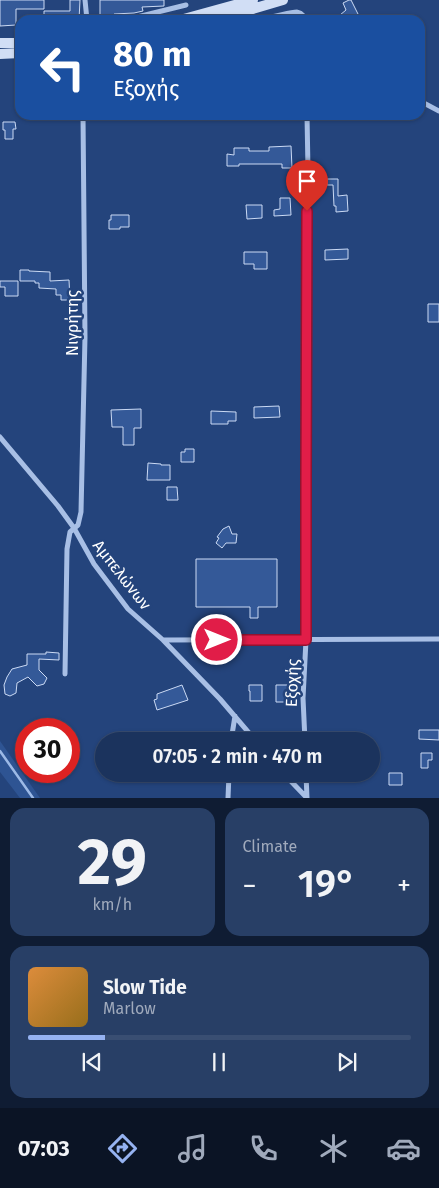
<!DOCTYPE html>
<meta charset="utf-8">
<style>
:root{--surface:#1b335d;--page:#283f66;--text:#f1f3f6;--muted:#a0aabc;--line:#394e72;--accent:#95b2f1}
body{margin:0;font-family:"Fira Sans",sans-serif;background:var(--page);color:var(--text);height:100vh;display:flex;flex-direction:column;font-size:19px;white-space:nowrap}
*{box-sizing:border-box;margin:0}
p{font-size:16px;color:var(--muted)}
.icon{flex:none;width:28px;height:28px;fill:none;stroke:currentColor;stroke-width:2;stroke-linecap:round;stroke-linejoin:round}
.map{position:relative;height:798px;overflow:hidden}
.details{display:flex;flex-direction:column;gap:10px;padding:10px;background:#0f1c33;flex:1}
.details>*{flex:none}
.hud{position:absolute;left:15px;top:15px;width:410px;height:105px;border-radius:15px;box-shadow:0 1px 4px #0004,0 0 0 1px var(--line);background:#1a4fa0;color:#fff;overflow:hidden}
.speed{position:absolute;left:15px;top:718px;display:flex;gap:10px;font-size:25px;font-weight:700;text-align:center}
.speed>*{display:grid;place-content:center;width:65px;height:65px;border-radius:50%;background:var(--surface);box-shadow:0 1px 4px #0004,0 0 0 1px var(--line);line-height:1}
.speed .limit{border:8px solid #d22;background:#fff;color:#111}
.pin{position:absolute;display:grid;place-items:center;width:42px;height:42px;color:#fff;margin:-51px -21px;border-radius:50% 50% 50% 0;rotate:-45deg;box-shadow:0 0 5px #0007}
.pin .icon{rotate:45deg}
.me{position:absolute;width:55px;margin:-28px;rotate:90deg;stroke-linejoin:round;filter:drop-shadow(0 0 4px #0008)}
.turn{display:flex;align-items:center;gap:18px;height:105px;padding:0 15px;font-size:22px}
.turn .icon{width:65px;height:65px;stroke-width:2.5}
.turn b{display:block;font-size:35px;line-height:42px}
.big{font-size:38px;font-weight:600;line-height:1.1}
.details .widget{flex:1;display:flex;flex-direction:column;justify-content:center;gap:8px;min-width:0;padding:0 18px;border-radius:15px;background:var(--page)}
.details .dial{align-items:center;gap:0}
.dial b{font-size:65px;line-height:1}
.song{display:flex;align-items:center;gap:15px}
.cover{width:60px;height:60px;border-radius:8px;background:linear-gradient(135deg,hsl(30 70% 55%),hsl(40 70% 35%))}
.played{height:5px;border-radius:2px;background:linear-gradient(90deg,var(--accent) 20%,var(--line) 20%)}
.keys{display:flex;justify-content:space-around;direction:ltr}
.heat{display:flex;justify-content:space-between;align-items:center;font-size:28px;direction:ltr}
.details .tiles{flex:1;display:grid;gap:10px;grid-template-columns:1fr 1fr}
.widget:last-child{grid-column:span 2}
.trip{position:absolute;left:95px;top:732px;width:285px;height:50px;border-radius:25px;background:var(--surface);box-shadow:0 1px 4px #0004,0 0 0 1px var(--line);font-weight:600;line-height:50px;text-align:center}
.menu{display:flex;height:80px;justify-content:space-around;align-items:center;background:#0b1425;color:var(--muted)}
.menu .icon{width:35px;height:35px}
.menu .selected{color:var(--accent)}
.menu b{font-size:22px;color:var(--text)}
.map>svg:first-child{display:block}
.green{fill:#2e5493}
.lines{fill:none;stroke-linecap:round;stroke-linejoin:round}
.stream{stroke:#9cb9e6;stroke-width:2.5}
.building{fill:#345998;stroke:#cbdaf4}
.street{stroke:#a8bfe5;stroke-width:5}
.secondary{stroke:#d1def5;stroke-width:10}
.route-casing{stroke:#92132f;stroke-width:12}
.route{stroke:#e11d48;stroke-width:9}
.labels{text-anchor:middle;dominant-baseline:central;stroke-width:5;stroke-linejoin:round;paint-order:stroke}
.street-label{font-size:16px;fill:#fff;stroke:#24447c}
</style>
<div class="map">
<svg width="439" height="798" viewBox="0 0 439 798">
<rect width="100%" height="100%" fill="#24447c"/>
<path class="green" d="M 0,741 L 40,798 L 20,798 L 0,772 Z"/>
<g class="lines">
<path class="stream" d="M 0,751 L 33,798"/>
</g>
<path class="building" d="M 0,0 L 44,0 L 44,9 L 16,9 L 16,25 L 0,26 Z
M 70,0 L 80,0 L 79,20 L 44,20 L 44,11 L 70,11 Z
M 100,0 L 164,0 L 164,6 L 142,7 L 143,11 L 134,13 L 114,14 L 114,16 L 100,16 Z
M 349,0 L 351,0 L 361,20 L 343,20 L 340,15 L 346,10 L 343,3 Z
M 3,122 L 15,122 L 16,129 L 13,129 L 13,139 L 5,139 L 5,130 L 3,130 Z
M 291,146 L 292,168 L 282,168 L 282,164 L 239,164 L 239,166 L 227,166 L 227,154 L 234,155 L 234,148 L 249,148 L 249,151 L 269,151 L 269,147 Z
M 327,179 L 338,179 L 338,196 L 347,195 L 348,211 L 336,212 L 336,206 L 334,206 L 333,185 L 327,185 Z
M 280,198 L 290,198 L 291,215 L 274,216 L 274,210 L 280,209 Z
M 246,205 L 262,205 L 262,218 L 247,219 Z
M 111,215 L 129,215 L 129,227 L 120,227 L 120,229 L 109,229 L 109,220 L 111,220 Z
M 348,249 L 348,259 L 325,260 L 325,250 Z
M 244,252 L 267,252 L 267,269 L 254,269 L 254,264 L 244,264 Z
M 20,270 L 29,270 L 29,271 L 50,272 L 50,281 L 69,280 L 70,300 L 61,300 L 61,295 L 56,295 L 56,289 L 39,288 L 39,283 L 35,283 L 35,281 L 20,281 Z
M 0,281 L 18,281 L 18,296 L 5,296 L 5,287 L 0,287 Z
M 428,304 L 439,304 L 439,322 L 428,322 Z
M 279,406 L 280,417 L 254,418 L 254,407 Z
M 141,409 L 141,428 L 134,428 L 134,445 L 123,445 L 123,427 L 112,427 L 111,410 Z
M 211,411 L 236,412 L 236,421 L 228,421 L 228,424 L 211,424 Z
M 185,449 L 194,449 L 194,462 L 181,462 L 181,452 L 185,452 Z
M 148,463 L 161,464 L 161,465 L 170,465 L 170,480 L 147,480 Z
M 167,487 L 177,487 L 178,500 L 167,500 Z
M 229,526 L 232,534 L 237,534 L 236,543 L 226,543 L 222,548 L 216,543 L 219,538 L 217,537 L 223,529 Z
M 196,559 L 277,559 L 277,607 L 258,607 L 258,618 L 250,618 L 250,607 L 196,607 Z
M 46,652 L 59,653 L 59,660 L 39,659 L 39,670 L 47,678 L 44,684 L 37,686 L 28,677 L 17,683 L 16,693 L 10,696 L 5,694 L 4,685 L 7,677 L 12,669 L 27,665 L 27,654 L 46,654 Z
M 182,685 L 188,700 L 157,710 L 154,700 L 157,699 L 157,694 Z
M 249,685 L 262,685 L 262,701 L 250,701 L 250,691 L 249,691 Z
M 276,685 L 288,685 L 288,702 L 276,702 Z
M 419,730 L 439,730 L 439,740 L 419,739 Z
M 421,753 L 432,753 L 432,760 L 428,760 L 428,768 L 421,768 Z
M 389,773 L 402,773 L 402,785 L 389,785 Z"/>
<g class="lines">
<path class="street" d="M 85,0 L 87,20
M 246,11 C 253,26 284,12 297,12 L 300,13 L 308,20
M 125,20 L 186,5
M 420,101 L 439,111
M 0,437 L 58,506 L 74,528 L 94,564 L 128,609 L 163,640 L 220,699 L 256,741
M 163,640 L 439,639
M 65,674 L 67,549 L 70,532 L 78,525 L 81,512 L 85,337 L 83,115
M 231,741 L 235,716
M 305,741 L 303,698 L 306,640 L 306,477 L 308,170 L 307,115
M 284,774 L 307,798
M 306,774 L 307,798
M 228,798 L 229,774"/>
<path class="secondary" d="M 180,20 L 253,0
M 215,20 L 283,0
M 0,43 L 20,43
M 0,54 L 20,53"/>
</g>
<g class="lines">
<g class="route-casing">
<path id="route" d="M 217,640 L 306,640 L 306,477 L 307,211"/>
</g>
<use href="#route" class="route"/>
</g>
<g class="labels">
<g class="street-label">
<text transform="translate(72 323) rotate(-90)">Νιγρήτης</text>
<text transform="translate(122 575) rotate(52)">Αμπελώνων</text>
<text transform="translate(292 683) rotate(-88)">Εξοχής</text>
</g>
</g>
</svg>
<div class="speed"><div class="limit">30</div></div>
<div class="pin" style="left:307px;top:211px;background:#d93025"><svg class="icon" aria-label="arrive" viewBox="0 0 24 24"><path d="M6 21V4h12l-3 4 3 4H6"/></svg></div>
<svg class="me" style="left:217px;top:640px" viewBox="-20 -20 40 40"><circle r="17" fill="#e11d48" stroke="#fff" stroke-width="3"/><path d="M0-11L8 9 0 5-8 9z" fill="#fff"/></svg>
<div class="trip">07:05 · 2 min · 470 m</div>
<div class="hud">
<div class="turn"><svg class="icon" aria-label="left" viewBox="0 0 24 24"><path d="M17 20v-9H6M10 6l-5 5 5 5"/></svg><div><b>80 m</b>Εξοχής</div></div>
</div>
</div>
<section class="details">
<div class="tiles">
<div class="widget dial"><b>29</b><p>km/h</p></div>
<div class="widget"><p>Climate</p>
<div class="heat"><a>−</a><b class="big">19°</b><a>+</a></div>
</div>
<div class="widget">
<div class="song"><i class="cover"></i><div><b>Slow Tide</b><p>Marlow</p></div></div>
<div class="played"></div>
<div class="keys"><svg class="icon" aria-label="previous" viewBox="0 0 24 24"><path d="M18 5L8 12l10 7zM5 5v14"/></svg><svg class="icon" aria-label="pause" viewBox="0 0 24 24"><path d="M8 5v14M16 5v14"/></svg><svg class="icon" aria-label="next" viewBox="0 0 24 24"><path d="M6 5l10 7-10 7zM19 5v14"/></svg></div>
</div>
</div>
</section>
<nav class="menu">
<b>07:03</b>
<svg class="icon selected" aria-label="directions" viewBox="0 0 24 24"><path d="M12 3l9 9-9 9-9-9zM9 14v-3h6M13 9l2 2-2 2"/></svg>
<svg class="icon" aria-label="music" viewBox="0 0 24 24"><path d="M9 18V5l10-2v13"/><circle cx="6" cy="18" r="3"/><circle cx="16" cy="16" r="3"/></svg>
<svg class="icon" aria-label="phone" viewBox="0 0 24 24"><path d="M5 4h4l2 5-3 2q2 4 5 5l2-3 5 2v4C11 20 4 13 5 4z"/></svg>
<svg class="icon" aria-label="climate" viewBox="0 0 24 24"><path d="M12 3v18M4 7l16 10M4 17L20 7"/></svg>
<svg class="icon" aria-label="car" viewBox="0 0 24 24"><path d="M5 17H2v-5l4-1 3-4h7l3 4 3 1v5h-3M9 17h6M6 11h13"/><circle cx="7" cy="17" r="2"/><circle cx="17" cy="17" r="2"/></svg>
</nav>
